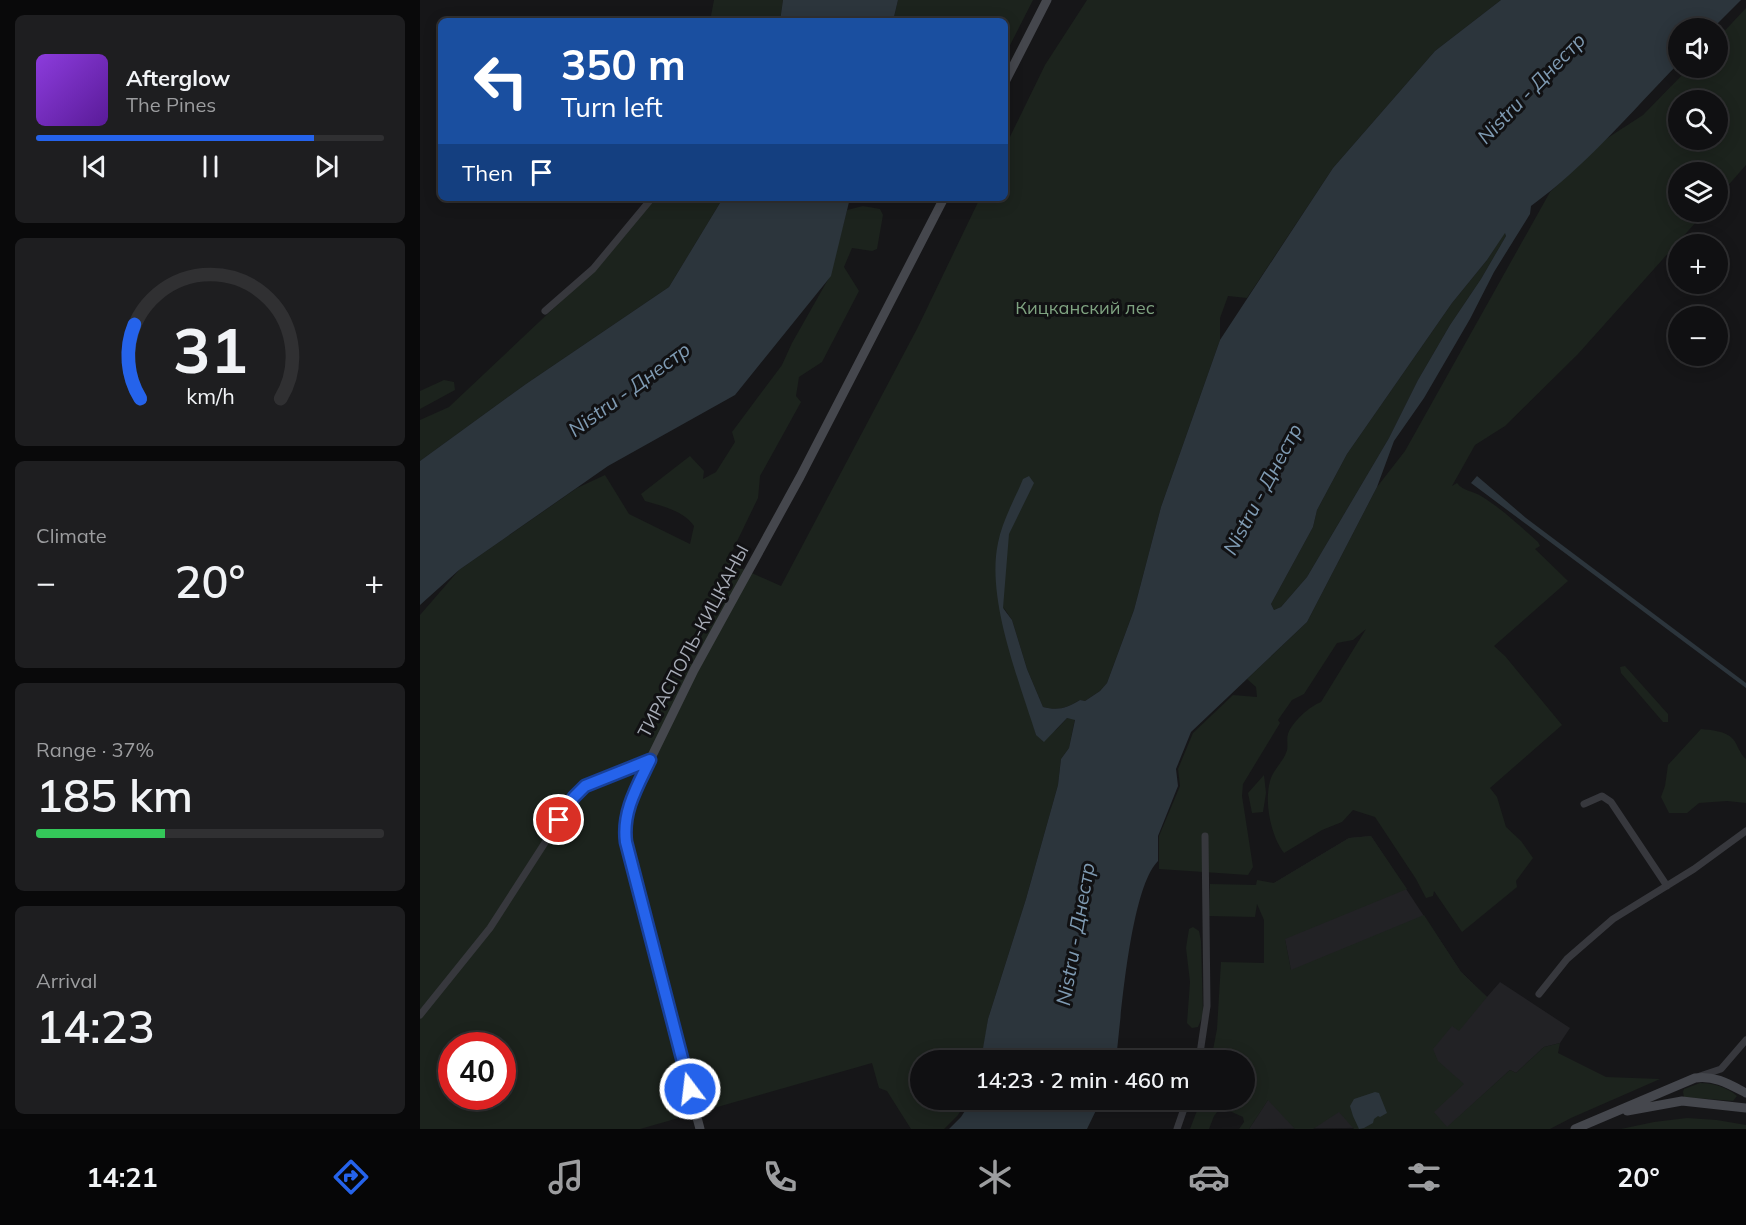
<!DOCTYPE html>
<meta charset="utf-8">
<style>
:root{--surface:#101012;--page:#1e1e20;--text:#f1f3f6;--muted:#9c9d9f;--line:#303032;--accent:#2563eb}
body{margin:0;font-family:Mulish,sans-serif;background:var(--page);color:var(--text);height:100vh;display:flex;flex-direction:column;font-size:22px;white-space:nowrap}
*{box-sizing:border-box;margin:0}
p{font-size:20px;color:var(--muted)}
.icon{flex:none;width:33px;height:33px;fill:none;stroke:currentColor;stroke-width:2;stroke-linecap:round;stroke-linejoin:round}
.map{position:relative;flex:1;overflow:hidden}
.sheet{display:flex;flex-direction:column;gap:15px;padding:15px;background:#09090a;width:420px}
.sheet>*{flex:none}
.guide{position:absolute;left:18px;top:18px;width:570px;height:183px;border-radius:9px;box-shadow:0 3px 15px #0003,0 0 0 2px var(--line);background:#1a4fa0;color:#fff;overflow:hidden}
.tools{position:absolute;left:1248px;top:18px;display:grid;gap:12px}
.tools a{display:grid;place-items:center;width:60px;height:60px;border-radius:50%;background:var(--surface);box-shadow:0 3px 15px #0003,0 0 0 2px var(--line);font-size:30px}
.speed{position:absolute;left:18px;top:1032px;display:flex;gap:12px;font-size:30px;font-weight:700;text-align:center}
.speed>*{display:grid;place-content:center;width:78px;height:78px;border-radius:50%;background:var(--surface);box-shadow:0 3px 15px #0003,0 0 0 2px var(--line);line-height:1}
.speed .limit{border:9px solid #d22;background:#fff;color:#111}
.pin{position:absolute;display:grid;place-items:center;width:51px;height:51px;color:#fff;margin:-26px;border:3px solid #fff;border-radius:50%;box-shadow:0 2px 6px #0007}
.me{position:absolute;width:66px;margin:-33px;rotate:345deg;stroke-linejoin:round;filter:drop-shadow(0 0 4px #0008)}
.turn{display:flex;align-items:center;gap:21px;height:126px;padding:0 24px;font-size:27px}
.turn .icon{width:78px;height:78px;stroke-width:2.5}
.turn b{display:block;font-size:42px;line-height:51px}
.then{display:flex;align-items:center;height:57px;padding:0 24px;background:#0003;gap:12px;font-size:22px}
.big{font-size:45px;font-weight:600;line-height:1.1}
.sheet .widget{flex:1;display:flex;flex-direction:column;justify-content:center;gap:9px;min-width:0;padding:0 21px;border-radius:9px;background:var(--page)}
.sheet .dial{align-items:center;gap:0}
.dial svg{height:156px;overflow:visible;fill:none;stroke:var(--line);stroke-width:7;stroke-linecap:round;text-anchor:middle}
.dial text{fill:var(--text);stroke:none}
.song{display:flex;align-items:center;gap:18px}
.cover{width:72px;height:72px;border-radius:9px;background:linear-gradient(135deg,hsl(270 70% 55%),hsl(270 70% 35%))}
.played{height:6px;border-radius:3px;background:linear-gradient(90deg,var(--accent) 80%,var(--line) 80%)}
.keys{display:flex;justify-content:space-around;direction:ltr}
.heat{display:flex;justify-content:space-between;align-items:center;font-size:33px;direction:ltr}
.charge{height:9px;border-radius:4px;background:linear-gradient(90deg,#34c759 37%,var(--line) 0)}
.trip{position:absolute;left:490px;top:1050px;width:345px;height:60px;border-radius:30px;background:var(--surface);box-shadow:0 3px 15px #0003,0 0 0 2px var(--line);font-weight:600;line-height:60px;text-align:center}
.tab-bar{display:flex;height:96px;justify-content:space-around;align-items:center;background:#060607;color:var(--muted)}
.tab-bar .icon{width:42px;height:42px}
.tab-bar .active{color:var(--accent)}
.tab-bar b{font-size:27px;color:var(--text)}
main{display:flex;flex:1;min-height:0}
.map>svg:first-child{display:block}
.built{fill:#222225}
.green{fill:#1c231d;fill-rule:evenodd}
.water{fill:#2c353c;fill-rule:evenodd}
.lines{fill:none;stroke-linecap:round;stroke-linejoin:round}
.street{stroke:#37383d;stroke-width:7}
.secondary{stroke:#45474d;stroke-width:9}
.route-casing{stroke:#184099;stroke-width:15}
.route{stroke:#2563eb;stroke-width:10}
.labels{text-anchor:middle;dominant-baseline:central;stroke-width:6;stroke-linejoin:round;paint-order:stroke}
.park-label{font-size:18px;fill:#7fa381;stroke:#111113}
.street-label{font-size:18px;fill:#a8adb8;stroke:#111113}
.water-label{font-size:20px;font-style:italic;fill:#7f9bb3;stroke:#111113}
</style>
<main>
<section class="sheet">
<div class="widget">
<div class="song"><i class="cover"></i><div><b>Afterglow</b><p>The Pines</p></div></div>
<div class="played"></div>
<div class="keys"><svg class="icon" aria-label="previous" viewBox="0 0 24 24"><path d="M18 5L8 12l10 7zM5 5v14"/></svg><svg class="icon" aria-label="pause" viewBox="0 0 24 24"><path d="M8 5v14M16 5v14"/></svg><svg class="icon" aria-label="next" viewBox="0 0 24 24"><path d="M6 5l10 7-10 7zM19 5v14"/></svg></div>
</div>
<div class="widget dial"><svg viewBox="0 0 100 80">
<path d="M14 69A42 42 0 1 1 86 69"/>
<path d="M14 69A42 42 0 0 1 11 31" stroke="#2563eb"/>
<text x="50" y="56" font-size="32" font-weight="700">31</text>
<text x="50" y="72" font-size="11">km/h</text>
</svg></div>
<div class="widget"><p>Climate</p>
<div class="heat"><a>−</a><b class="big">20°</b><a>+</a></div>
</div>
<div class="widget"><p>Range · 37%</p><b class="big">185 km</b><div class="charge"></div></div>
<div class="widget"><p>Arrival</p><b class="big">14:23</b></div>
</section>
<div class="map">
<svg width="1326" height="1129" viewBox="0 0 1326 1129">
<rect width="100%" height="100%" fill="#161618"/>
<path class="built" d="M 951,836 L 1041,972 L 1067,997 L 1080,982 L 1150,1028 L 1140,1043 L 1124,1047 L 1096,1073 L 1090,1070 L 1028,1127 L 829,1129 L 885,1043 L 854,883 L 929,838 Z"/>
<path class="green" d="M 294,0 L 363,0 L 360,21 L 290,21 Z
M 478,0 L 613,0 L 585,55 L 585,21 L 473,21 Z
M 667,0 L 1081,0 L 1015,51 L 913,168 L 827,298 L 808,296 L 800,318 L 800,340 L 741,507 L 714,610 L 687,683 L 680,691 L 665,701 L 660,700 C 647,708 638,711 623,707 L 607,669 L 592,620 L 584,608 L 616,735 L 636,730 L 647,718 L 655,719 L 649,748 L 641,759 L 638,785 L 606,899 L 568,1019 L 563,1053 L 558,1053 L 556,1060 L 501,1060 L 501,1100 L 547,1100 L 538,1115 L 524,1129 L 491,1129 L 467,1091 L 459,1088 L 452,1063 L 220,1129 L 0,1129 L 0,615 L 39,570 L 157,488 L 185,475 L 209,514 L 270,544 L 274,526 C 264,511 242,506 225,501 L 221,494 L 270,456 L 284,471 L 283,479 L 296,472 L 315,442 L 312,432 L 362,365 L 372,343 L 410,276 L 427,210 L 443,206 L 460,209 L 463,215 L 457,249 L 452,251 L 432,248 L 424,267 L 439,291 L 402,362 L 379,377 L 376,396 L 381,402 L 340,476 L 338,498 L 307,562 L 361,586 L 498,327 L 560,198 L 585,198 L 585,147 L 625,65 ZM 32,1046 L 82,1046 L 82,1096 L 32,1096 Z
M 1326,8 L 1326,165 L 1298,197 L 1298,172 L 1258,172 L 1258,212 L 1285,212 L 1158,354 L 1085,426 L 1055,445 L 1032,486 L 1037,483 C 1043,491 1053,491 1061,496 C 1082,509 1100,526 1118,542 L 1120,546 L 1115,549 L 1148,581 L 1074,646 L 1085,656 L 1142,725 L 1070,788 L 1077,797 L 1086,827 L 1101,841 L 1113,858 L 1096,881 L 1097,887 L 1042,932 L 1014,891 L 1013,896 L 1006,898 L 996,879 L 955,817 L 933,810 L 922,822 L 902,830 L 864,853 C 851,836 844,803 850,781 C 853,770 862,763 866,753 C 869,747 866,740 868,734 C 872,722 890,706 901,702 L 946,629 L 933,640 L 917,643 L 884,694 L 872,700 L 858,720 L 860,723 L 823,784 L 822,796 L 833,867 L 828,875 L 739,869 L 739,836 L 760,786 L 758,769 L 773,733 L 813,695 L 837,697 L 836,687 L 827,679 L 887,622 L 957,487 L 985,451 L 1130,192 L 1186,139 L 1223,115 L 1269,68 L 1298,68 L 1298,38 ZM 1258,100 L 1298,100 L 1298,140 L 1258,140 Z
M 234,198 L 303,198 L 249,287 L 106,384 L 0,461 L 0,420 L 29,407 L 170,274 Z
M 1085,232 L 1086,236 L 1061,279 L 1030,325 L 998,380 L 969,438 L 887,577 L 861,607 L 854,610 L 851,604 L 893,527 L 897,510 L 927,454 L 1032,303 L 1067,260 Z
M 24,380 L 34,382 L 35,390 L 0,409 L 0,391 Z
M 1205,666 L 1248,714 L 1248,722 L 1243,722 L 1201,673 L 1200,667 Z
M 1281,729 C 1291,730 1306,731 1313,739 C 1318,745 1319,753 1326,759 L 1326,803 L 1307,801 L 1279,803 L 1267,813 L 1249,813 L 1241,797 L 1245,786 L 1248,765 Z
M 844,775 L 846,793 L 843,812 L 832,813 L 828,793 Z
M 951,836 L 987,889 L 865,939 L 871,970 L 1004,915 L 1041,972 L 1067,997 L 1039,1031 L 1032,1026 L 1013,1049 L 1018,1061 L 1044,1084 L 1014,1112 L 1027,1127 L 1090,1070 L 1096,1073 L 1124,1047 L 1140,1043 L 1138,1053 L 1186,1077 L 1240,1079 L 1151,1118 L 1130,1129 L 934,1129 L 919,1112 L 893,1129 L 875,1129 L 848,1100 L 829,1129 L 819,1129 L 824,1122 L 823,1117 L 805,1109 L 804,1103 L 794,1116 L 789,1129 L 770,1129 L 781,1100 L 825,1100 L 825,1060 L 791,1060 L 797,1029 L 801,962 L 844,963 L 844,920 L 837,904 L 835,917 L 789,916 L 790,884 L 836,885 L 837,880 L 854,883 L 929,838 Z
M 773,927 L 779,931 L 781,941 L 783,1015 L 778,1027 L 772,1028 L 767,1023 L 770,982 L 766,948 L 769,929 Z
M 1280,1083 C 1293,1083 1307,1087 1317,1096 L 1313,1101 L 1264,1097 L 1263,1092 L 1264,1089 Z
M 1267,1118 L 1297,1120 L 1326,1125 L 1326,1129 L 1201,1129 L 1234,1122 Z"/>
<path class="water" d="M 363,0 L 478,0 L 473,21 L 360,21 Z
M 1081,0 L 1321,0 L 1293,28 L 1258,28 L 1258,64 C 1211,112 1166,166 1111,206 L 1110,214 L 1074,272 L 1050,319 L 1004,398 L 974,441 L 957,487 L 887,622 L 771,732 L 756,769 L 758,786 L 738,836 L 738,861 C 710,889 701,1018 696,1060 L 561,1060 L 568,1019 L 606,899 L 638,785 L 641,759 L 649,748 L 655,720 L 647,718 L 624,742 L 616,735 C 599,680 566,599 578,543 C 582,521 595,499 603,479 L 609,476 L 614,483 L 589,534 L 583,608 L 592,620 L 607,669 L 623,707 C 638,711 647,708 660,700 L 665,701 L 680,691 L 687,683 L 714,610 L 741,507 L 800,340 L 913,168 L 1015,51 ZM 1085,233 L 1086,236 L 1061,279 L 1030,325 L 998,380 L 969,438 L 887,577 L 861,607 L 854,610 L 851,604 L 893,527 L 897,510 L 927,454 L 1032,303 L 1067,260 Z
M 303,198 L 430,198 L 411,276 L 315,395 L 188,466 L 39,570 L 0,605 L 0,461 L 106,384 L 249,287 Z
M 1057,476 L 1106,518 L 1326,683 L 1326,688 L 1051,483 Z
M 955,1092 L 959,1093 L 967,1113 L 960,1117 L 958,1116 L 954,1119 L 953,1123 L 944,1128 L 939,1129 L 933,1116 L 930,1106 L 934,1099 Z
M 552,1100 L 681,1100 L 667,1129 L 529,1129 L 541,1117 Z"/>
<g class="lines">
<path class="street" d="M 125,311 L 173,269 L 232,198
M 1164,804 L 1182,796 L 1191,802 L 1247,886
M 1119,994 L 1147,959 L 1193,919 L 1274,869 L 1326,831
M 0,1015 L 70,928 L 157,793 L 174,781 L 230,760
M 779,1060 L 787,1006 L 785,836
M 1280,1076 L 1301,1069 L 1326,1040
M 757,1129 L 767,1100"/>
<path class="secondary" d="M 585,82 L 627,0
M 1207,1111 L 1262,1101 L 1326,1108
M 280,1129 L 207,851 L 204,827 L 206,815 L 230,760 L 274,670 L 380,477 L 524,198
M 1155,1129 L 1275,1078 C 1294,1075 1309,1084 1326,1093"/>
</g>
<g class="lines">
<g class="route-casing">
<path id="route" d="M 139,820 L 154,797 L 165,786 L 230,760 C 217,787 202,812 206,842 L 270,1089"/>
</g>
<use href="#route" class="route"/>
</g>
<g class="labels">
<g class="park-label">
<text x="665" y="307">Кицканский лес</text>
</g>
<g class="street-label">
<text transform="translate(273 641) rotate(-62)">ТИРАСПОЛЬ-КИЦКАНЫ</text>
</g>
<g class="water-label">
<text transform="translate(1111 88) rotate(-46)">Nistru - Днестр</text>
<text transform="translate(209 389) rotate(-36)">Nistru - Днестр</text>
<text transform="translate(842 489) rotate(-62)">Nistru - Днестр</text>
<text transform="translate(655 934) rotate(-80)">Nistru - Днестр</text>
</g>
</g>
</svg>
<div class="tools">
<a><svg class="icon" aria-label="sound" viewBox="0 0 24 24"><path d="M4 9h4l5-4v14l-5-4H4zM17 9q2 3 0 6"/></svg></a>
<a><svg class="icon" aria-label="search" viewBox="0 0 24 24"><circle cx="10" cy="10" r="6"/><path d="M15 15l6 6"/></svg></a>
<a><svg class="icon" aria-label="layers" viewBox="0 0 24 24"><path d="M12 4l9 5-9 5-9-5zM3 14l9 5 9-5"/></svg></a>
<a>+</a>
<a>−</a>
</div>
<div class="speed"><div class="limit">40</div></div>
<div class="pin" style="left:139px;top:820px;background:#d93025"><svg class="icon" aria-label="arrive" viewBox="0 0 24 24"><path d="M6 21V4h12l-3 4 3 4H6"/></svg></div>
<svg class="me" style="left:270px;top:1089px" viewBox="-20 -20 40 40"><circle r="17" fill="#2563eb" stroke="#fff" stroke-width="3"/><path d="M0-11L8 9 0 5-8 9z" fill="#fff"/></svg>
<div class="trip">14:23 · 2 min · 460 m</div>
<div class="guide">
<div class="turn"><svg class="icon" aria-label="left" viewBox="0 0 24 24"><path d="M17 20v-9H6M10 6l-5 5 5 5"/></svg><div><b>350 m</b>Turn left</div></div>
<div class="then">Then<svg class="icon" aria-label="arrive" viewBox="0 0 24 24"><path d="M6 21V4h12l-3 4 3 4H6"/></svg></div>
</div>
</div>
</main>
<nav class="tab-bar">
<b>14:21</b>
<svg class="icon active" aria-label="directions" viewBox="0 0 24 24"><path d="M12 3l9 9-9 9-9-9zM9 14v-3h6M13 9l2 2-2 2"/></svg>
<svg class="icon" aria-label="music" viewBox="0 0 24 24"><path d="M9 18V5l10-2v13"/><circle cx="6" cy="18" r="3"/><circle cx="16" cy="16" r="3"/></svg>
<svg class="icon" aria-label="phone" viewBox="0 0 24 24"><path d="M5 4h4l2 5-3 2q2 4 5 5l2-3 5 2v4C11 20 4 13 5 4z"/></svg>
<svg class="icon" aria-label="climate" viewBox="0 0 24 24"><path d="M12 3v18M4 7l16 10M4 17L20 7"/></svg>
<svg class="icon" aria-label="car" viewBox="0 0 24 24"><path d="M5 17H2v-5l4-1 3-4h7l3 4 3 1v5h-3M9 17h6M6 11h13"/><circle cx="7" cy="17" r="2"/><circle cx="17" cy="17" r="2"/></svg>
<svg class="icon" aria-label="filters" viewBox="0 0 24 24"><path d="M4 7h16M4 17h16"/><circle cx="9" cy="7" r="2"/><circle cx="15" cy="17" r="2"/></svg>
<b>20°</b>
</nav>
